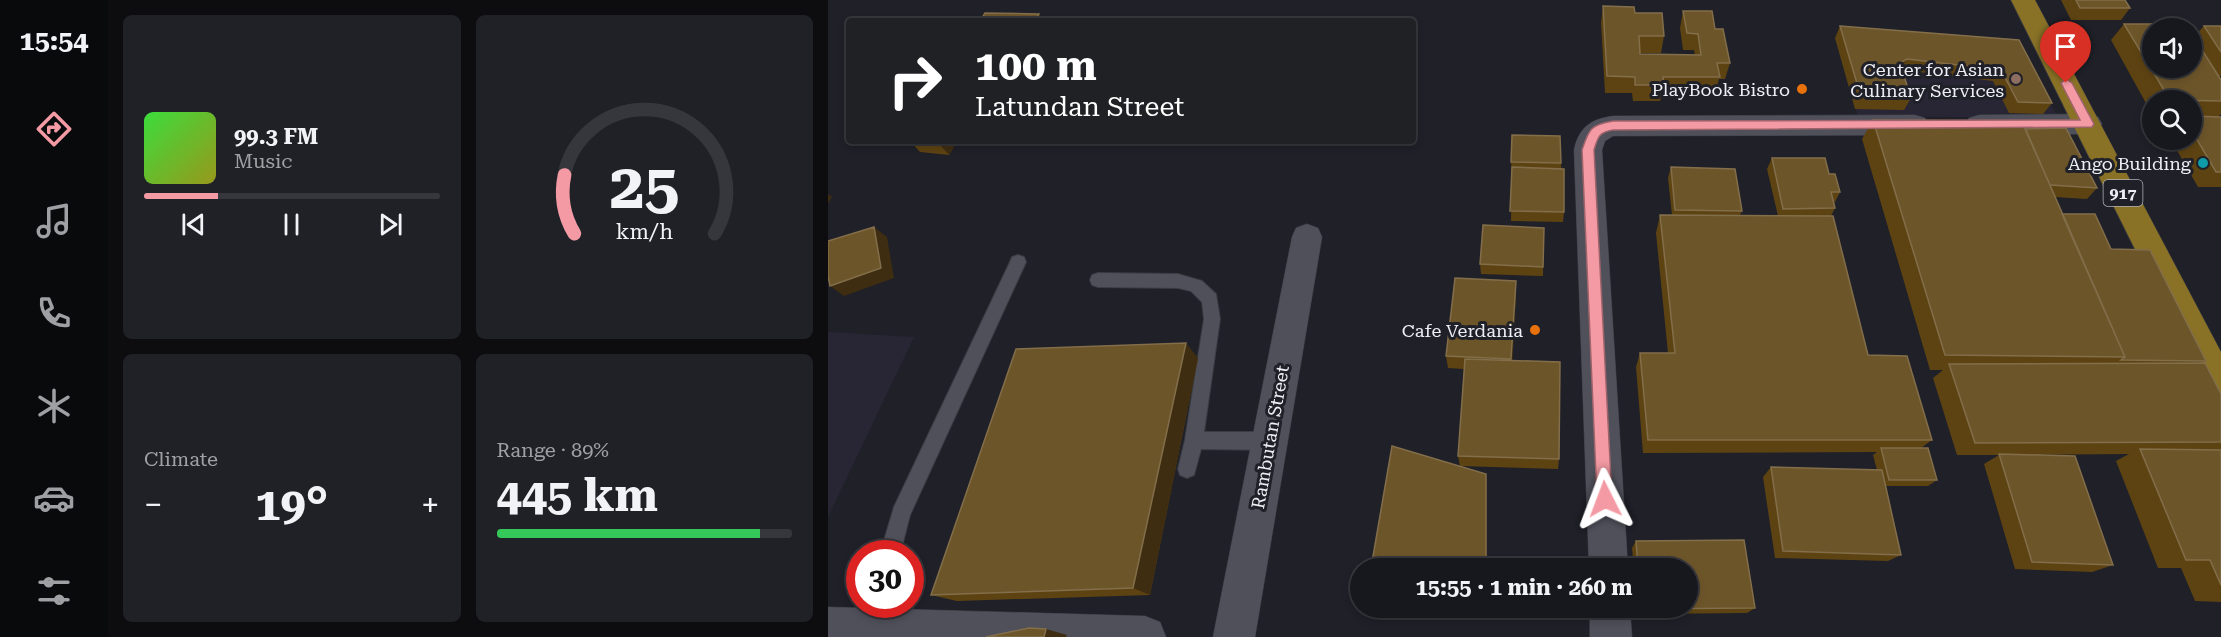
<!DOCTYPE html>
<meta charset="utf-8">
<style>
:root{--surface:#17181e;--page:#202127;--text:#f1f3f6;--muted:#9ea0a4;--line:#36373c;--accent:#f49aa4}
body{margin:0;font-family:"Roboto Serif",serif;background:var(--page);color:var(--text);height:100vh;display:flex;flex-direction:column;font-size:22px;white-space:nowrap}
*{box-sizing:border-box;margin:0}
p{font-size:20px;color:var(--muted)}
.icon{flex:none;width:33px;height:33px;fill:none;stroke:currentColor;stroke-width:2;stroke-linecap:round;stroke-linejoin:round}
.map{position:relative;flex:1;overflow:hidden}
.sheet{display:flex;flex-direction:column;gap:15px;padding:15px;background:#0d0d10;width:720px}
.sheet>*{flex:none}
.banner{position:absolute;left:18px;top:18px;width:570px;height:126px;border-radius:6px;box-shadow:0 3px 9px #0003,0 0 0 2px var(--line);background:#202124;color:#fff;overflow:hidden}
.tools{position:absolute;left:1314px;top:18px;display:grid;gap:12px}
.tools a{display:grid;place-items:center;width:60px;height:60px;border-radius:50%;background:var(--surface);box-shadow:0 3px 9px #0003,0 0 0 2px var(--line);font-size:30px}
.speed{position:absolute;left:18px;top:540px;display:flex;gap:12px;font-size:30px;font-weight:700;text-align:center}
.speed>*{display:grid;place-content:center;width:78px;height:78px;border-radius:50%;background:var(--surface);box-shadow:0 3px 9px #0003,0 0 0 2px var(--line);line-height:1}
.speed .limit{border:9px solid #d22;background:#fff;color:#111}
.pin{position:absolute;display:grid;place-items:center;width:51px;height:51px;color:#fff;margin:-62px -26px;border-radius:50% 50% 50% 0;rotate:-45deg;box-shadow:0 0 6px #0007}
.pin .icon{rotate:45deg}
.me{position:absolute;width:66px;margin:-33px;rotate:357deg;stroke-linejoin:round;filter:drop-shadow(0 0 4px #0008)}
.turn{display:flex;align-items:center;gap:21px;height:126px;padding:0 30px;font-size:27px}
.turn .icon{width:78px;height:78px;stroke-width:2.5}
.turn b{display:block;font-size:42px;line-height:51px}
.big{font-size:45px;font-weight:700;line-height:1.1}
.sheet .widget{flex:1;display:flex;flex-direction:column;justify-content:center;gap:9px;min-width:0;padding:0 21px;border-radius:9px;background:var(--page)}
.sheet .dial{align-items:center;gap:0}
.dial svg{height:156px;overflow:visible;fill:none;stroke:var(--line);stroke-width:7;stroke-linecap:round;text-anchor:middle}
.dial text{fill:var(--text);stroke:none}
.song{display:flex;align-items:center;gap:18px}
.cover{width:72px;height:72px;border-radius:9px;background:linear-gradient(135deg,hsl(120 70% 55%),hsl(60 70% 35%))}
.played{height:6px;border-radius:3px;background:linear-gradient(90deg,var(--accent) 25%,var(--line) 25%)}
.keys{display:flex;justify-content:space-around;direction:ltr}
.heat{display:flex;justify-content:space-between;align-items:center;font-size:33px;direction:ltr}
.charge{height:9px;border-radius:4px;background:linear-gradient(90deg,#34c759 89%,var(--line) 0)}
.sheet .tiles{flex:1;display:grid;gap:15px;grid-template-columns:repeat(2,1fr)}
.trip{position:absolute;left:522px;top:558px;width:348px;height:60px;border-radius:30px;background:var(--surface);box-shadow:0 3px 9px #0003,0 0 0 2px var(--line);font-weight:700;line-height:60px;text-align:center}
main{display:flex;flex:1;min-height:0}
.menu{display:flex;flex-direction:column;width:108px;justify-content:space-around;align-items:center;background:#090a0c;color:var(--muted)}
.menu .icon{width:42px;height:42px}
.menu .active{color:var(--accent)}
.menu b{font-size:27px;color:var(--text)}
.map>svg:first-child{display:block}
.commercial{fill:#282535}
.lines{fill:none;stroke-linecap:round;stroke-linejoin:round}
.service-casing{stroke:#3b3c43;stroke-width:2}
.minor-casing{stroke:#3b3c43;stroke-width:1}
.primary-casing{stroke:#3b3c43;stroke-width:1}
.service{fill:#4f505a;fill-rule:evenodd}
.minor{fill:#4f505a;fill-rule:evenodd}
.primary{fill:#897126;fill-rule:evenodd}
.wall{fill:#5e4312}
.shaded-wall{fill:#3e2d11}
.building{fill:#6d552a;stroke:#826e4a;stroke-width:1.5}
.route{fill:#f49aa4;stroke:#9f646b;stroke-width:1.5}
.education-dot{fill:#8d6e63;stroke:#1f2028;stroke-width:2}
.food-dot{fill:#e8710a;stroke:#1f2028;stroke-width:2}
.culture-dot{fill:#0f9aa8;stroke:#1f2028;stroke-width:2}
.labels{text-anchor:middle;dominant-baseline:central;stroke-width:6;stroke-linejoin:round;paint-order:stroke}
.shield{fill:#1f2028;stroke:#b0b1b8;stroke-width:1.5}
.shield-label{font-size:16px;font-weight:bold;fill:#eeeff5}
.poi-label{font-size:18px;fill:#eeeff5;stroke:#1f2028;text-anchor:end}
.street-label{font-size:18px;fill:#eeeff5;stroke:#1f2028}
</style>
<main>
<nav class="menu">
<b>15:54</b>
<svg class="icon active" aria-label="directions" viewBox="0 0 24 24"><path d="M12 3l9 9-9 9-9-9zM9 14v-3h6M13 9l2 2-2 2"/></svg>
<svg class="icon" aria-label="music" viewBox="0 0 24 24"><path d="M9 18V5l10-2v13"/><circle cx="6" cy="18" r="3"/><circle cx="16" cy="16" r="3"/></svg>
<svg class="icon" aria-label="phone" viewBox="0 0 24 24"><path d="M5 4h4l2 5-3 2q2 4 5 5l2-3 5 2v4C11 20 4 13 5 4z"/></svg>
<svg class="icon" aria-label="climate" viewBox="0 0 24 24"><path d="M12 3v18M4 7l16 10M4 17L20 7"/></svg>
<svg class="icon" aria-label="car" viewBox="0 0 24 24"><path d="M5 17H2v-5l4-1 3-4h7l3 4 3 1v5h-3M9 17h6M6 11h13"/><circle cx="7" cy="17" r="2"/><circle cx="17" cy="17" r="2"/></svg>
<svg class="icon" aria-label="filters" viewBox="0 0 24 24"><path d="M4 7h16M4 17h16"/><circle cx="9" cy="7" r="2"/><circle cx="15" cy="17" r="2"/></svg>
</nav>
<section class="sheet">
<div class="tiles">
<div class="widget">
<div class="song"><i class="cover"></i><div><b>99.3 FM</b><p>Music</p></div></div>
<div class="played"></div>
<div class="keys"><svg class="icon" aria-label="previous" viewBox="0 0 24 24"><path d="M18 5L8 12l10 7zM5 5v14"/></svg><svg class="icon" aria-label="pause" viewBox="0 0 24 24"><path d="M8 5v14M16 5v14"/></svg><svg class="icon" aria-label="next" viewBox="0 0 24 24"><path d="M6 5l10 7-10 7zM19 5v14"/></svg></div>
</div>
<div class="widget dial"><svg viewBox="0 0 100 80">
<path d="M14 69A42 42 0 1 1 86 69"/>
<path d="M14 69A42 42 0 0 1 9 39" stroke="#f49aa4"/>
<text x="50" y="56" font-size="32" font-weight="700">25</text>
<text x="50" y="72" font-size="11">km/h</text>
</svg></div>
<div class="widget"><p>Climate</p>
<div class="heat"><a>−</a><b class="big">19°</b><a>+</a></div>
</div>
<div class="widget"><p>Range · 89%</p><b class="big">445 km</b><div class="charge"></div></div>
</div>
</section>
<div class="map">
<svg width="1393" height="637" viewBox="0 0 1393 637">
<rect width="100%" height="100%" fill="#1f2028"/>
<path class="commercial" d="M 1007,38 L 1193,48 L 1230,118 L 1030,116 Z
M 0,332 L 86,337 L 0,517 Z"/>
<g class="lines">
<g class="service-casing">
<path id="service" d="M 190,255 L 196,257 L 198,262 L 82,515 L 72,554 L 52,554 L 66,507 L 182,262 L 184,257 Z
M 270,273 L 350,274 L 374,281 L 388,294 L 392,319 L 376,432 L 442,432 L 448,435 L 451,441 L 448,447 L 442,450 L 373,449 L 366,475 L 359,478 L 352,475 L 350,469 L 357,440 L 376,319 L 374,302 L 363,291 L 350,288 L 270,287 L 264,285 L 262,280 L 264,275 Z"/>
</g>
<g class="minor-casing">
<path id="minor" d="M 1260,114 L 1270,117 L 1274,124 L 1270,131 L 1260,134 L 1151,135 L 1141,132 L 1137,125 L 1141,118 L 1151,115 Z
M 1087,115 L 1097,118 L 1101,125 L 1097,132 L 1087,135 L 785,136 L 777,141 L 774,150 L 800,568 L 761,568 L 746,150 C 751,127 763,119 785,116 Z
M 479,224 L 490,228 L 494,237 L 427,637 L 385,637 L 464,237 L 468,228 Z
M 0,607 L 317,616 L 332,622 L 338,637 L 0,637 Z
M 762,608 L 802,608 L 804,637 L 762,637 Z"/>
</g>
<g class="primary-casing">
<path id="primary" d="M 1183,0 L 1207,0 L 1393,352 L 1393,403 L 1381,398 Z"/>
</g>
<use href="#service" class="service"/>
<use href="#minor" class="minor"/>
<use href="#primary" class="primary"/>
</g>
<path class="wall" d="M 1233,0 L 1297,0 L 1302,8 L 1293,20 L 1243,20 Z
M 775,6 L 807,13 L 836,36 L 833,53 L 812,53 L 812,54 L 867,55 L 866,50 L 855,50 L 852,28 L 855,11 L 887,29 L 902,63 L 897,79 L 891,79 L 887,93 L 834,93 L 832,101 L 805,101 L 804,93 L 777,93 L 773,23 Z
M 1296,24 L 1366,37 L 1376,26 L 1393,26 L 1393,76 L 1390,76 L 1393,80 L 1393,114 L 1390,117 L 1393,117 L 1393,187 L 1370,187 L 1343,140 L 1364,140 L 1364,100 L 1324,100 L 1324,114 L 1283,40 Z
M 1012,26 L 1191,40 L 1224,103 L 1215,114 L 1181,113 L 1165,81 L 1074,70 L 1083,98 L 1076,110 L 1027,109 L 1007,38 Z
M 1045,120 L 1269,188 L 1259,199 L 1227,197 L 1234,214 L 1283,249 L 1378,361 L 1373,363 L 1393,394 L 1393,602 L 1367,601 L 1353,568 L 1330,568 L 1288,461 L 1301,454 L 1184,455 L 1285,565 L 1264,572 L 1187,569 L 1156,464 L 1171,455 L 1129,455 L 1105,378 L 1115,370 L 1102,370 L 1034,139 Z
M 82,141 L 129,141 L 121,155 L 92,152 Z
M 944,158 L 1001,174 L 1012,192 L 1007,202 L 1006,202 L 1007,208 L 1003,216 L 1040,355 L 1104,440 L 1093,448 L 1109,480 L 1100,486 L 1058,486 L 1073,555 L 1060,561 L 947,558 L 935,477 L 943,467 L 1049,470 L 1045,455 L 1049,452 L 815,453 L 808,367 L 812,353 L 840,353 L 828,233 L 832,215 L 844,215 L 840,178 L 843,167 L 914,211 L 912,215 L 950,216 L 939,169 Z
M 683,162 L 733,163 L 736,212 L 735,222 L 683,221 L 684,173 Z
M 716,228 L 715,276 L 653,274 L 652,264 Z
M 688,281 L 688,294 L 684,360 L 731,459 L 730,469 L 632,466 L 630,456 L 636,369 L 620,368 L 618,356 Z
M 370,358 L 322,595 L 129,601 L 103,595 Z
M 916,540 L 927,608 L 919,613 L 810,614 L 809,608 L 860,608 L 860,568 L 806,568 L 804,548 L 808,541 Z
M 597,608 L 659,608 L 659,613 Z"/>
<path class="shaded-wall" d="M 211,14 L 216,21 L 207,21 Z
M 1079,59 L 1072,70 L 1072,63 Z
M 113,141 L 129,141 L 121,155 L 111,144 Z
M 0,194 L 4,197 L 0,203 Z
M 46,227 L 59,237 L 66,278 L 16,296 L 2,286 Z
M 688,281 L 688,294 L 684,371 L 683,359 Z
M 358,343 L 370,358 L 322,595 L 305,588 Z
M 658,474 L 659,483 L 659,568 L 658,568 Z
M 218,629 L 239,635 L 238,637 L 216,637 Z"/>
<path class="building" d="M 1248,0 L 1297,0 L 1302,8 L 1252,8 Z
M 775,6 L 806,7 L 807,13 L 834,13 L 836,36 L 811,36 L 812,54 L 873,55 L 870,34 L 859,33 L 855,11 L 884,11 L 887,29 L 895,29 L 902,63 L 889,63 L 892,77 L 835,77 L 836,85 L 807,85 L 807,77 L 779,76 Z
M 157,13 L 211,14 L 207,21 L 152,21 Z
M 76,18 L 131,19 L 129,21 L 75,21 Z
M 1296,24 L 1357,24 L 1360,28 L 1324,28 L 1324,68 L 1364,68 L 1364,34 L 1393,80 L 1393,101 L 1342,100 Z
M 1012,26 L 1191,40 L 1224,103 L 1190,102 L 1173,70 L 1079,59 L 1072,63 L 1083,98 L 1033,97 Z
M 1376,26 L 1393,26 L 1393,52 Z
M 1364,116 L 1393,117 L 1393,172 L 1388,172 L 1364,131 Z
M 1045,120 L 1194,121 L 1297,357 L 1117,355 Z
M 1238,128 L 1269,188 L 1222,185 L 1197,129 Z
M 684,135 L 732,136 L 733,163 L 683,162 Z
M 85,141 L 113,141 L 111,144 Z
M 944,158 L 997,158 L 1001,174 L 1007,174 L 1012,192 L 1003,192 L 1007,208 L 955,209 Z
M 684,167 L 736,169 L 736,212 L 682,211 Z
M 843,167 L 907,169 L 914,211 L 847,210 Z
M 1234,214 L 1267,214 L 1283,249 L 1322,250 L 1378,361 L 1293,360 L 1297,357 Z
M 832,215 L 1005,216 L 1040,355 L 1079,356 L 1104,440 L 820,440 L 812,353 L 847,353 Z
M 655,225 L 716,228 L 715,267 L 652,264 Z
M 46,227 L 53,268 L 2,286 L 0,276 L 0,241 Z
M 627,278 L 688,281 L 683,359 L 618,356 Z
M 358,343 L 305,588 L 103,595 L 188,349 Z
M 637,359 L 732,362 L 731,459 L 630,456 Z
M 1377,363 L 1393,394 L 1393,442 L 1147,443 L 1121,364 Z
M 564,446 L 658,474 L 658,568 L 543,568 Z
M 1053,448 L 1100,448 L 1109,480 L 1061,480 Z
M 1312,449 L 1393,450 L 1393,585 L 1382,560 L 1358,560 Z
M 1171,454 L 1247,456 L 1285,565 L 1204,562 Z
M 943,467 L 1054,470 L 1073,555 L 955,551 Z
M 916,540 L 927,608 L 814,609 L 814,608 L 860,608 L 860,568 L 810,568 L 808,541 Z
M 201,628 L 218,629 L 216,637 L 158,637 Z"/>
<path class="route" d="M 1238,79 L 1244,83 L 1266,124 L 1264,127 L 785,130 C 771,132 770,137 766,150 L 784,499 L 782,504 L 777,507 L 771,504 L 769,499 L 754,150 C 761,129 762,125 785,121 L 1252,120 L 1233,83 Z"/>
<circle class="education-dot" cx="1188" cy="79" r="6"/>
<g class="food-dot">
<circle cx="974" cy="89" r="6"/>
<circle cx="707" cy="330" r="6"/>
</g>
<circle class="culture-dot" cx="1375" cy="163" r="6"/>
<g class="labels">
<rect class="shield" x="1275.5" y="180" width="39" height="26" rx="4.5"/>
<g class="shield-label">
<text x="1295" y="193">917</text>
</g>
<g class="poi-label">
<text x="1176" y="69">Center for Asian<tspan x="1176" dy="21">Culinary Services</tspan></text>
<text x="962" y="89">PlayBook Bistro</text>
<text x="1363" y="163">Ango Building</text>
<text x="695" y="330">Cafe Verdania</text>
</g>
<g class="street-label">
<text transform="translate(442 437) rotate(-80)">Rambutan Street</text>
</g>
</g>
</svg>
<div class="tools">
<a><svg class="icon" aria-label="sound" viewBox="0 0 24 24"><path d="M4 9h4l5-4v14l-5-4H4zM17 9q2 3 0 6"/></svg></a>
<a><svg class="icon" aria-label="search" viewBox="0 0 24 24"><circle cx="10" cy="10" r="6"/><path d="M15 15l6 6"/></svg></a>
</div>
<div class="speed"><div class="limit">30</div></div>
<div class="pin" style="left:1238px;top:83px;background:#d93025"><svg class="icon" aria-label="arrive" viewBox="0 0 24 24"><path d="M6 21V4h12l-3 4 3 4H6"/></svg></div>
<svg class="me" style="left:777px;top:499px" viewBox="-20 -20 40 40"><path d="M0-17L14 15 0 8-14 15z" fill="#f49aa4" stroke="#fff" stroke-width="4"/></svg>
<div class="trip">15:55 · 1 min · 260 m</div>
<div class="banner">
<div class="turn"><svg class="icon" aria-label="right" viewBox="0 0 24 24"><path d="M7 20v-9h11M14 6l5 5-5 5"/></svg><div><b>100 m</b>Latundan Street</div></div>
</div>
</div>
</main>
